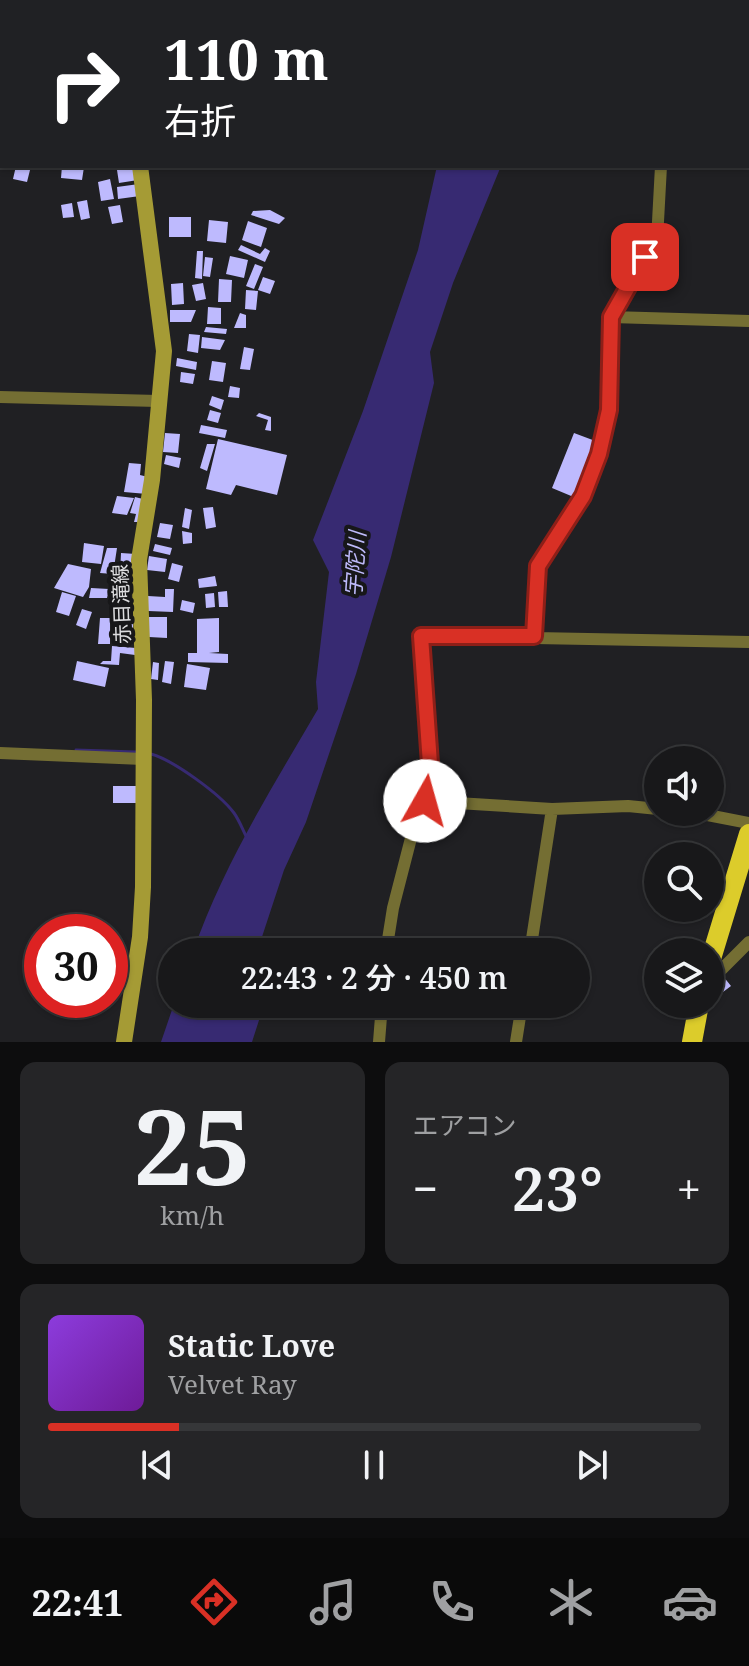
<!DOCTYPE html>
<html lang="ja">
<meta charset="utf-8">
<style>
:root{--surface:#18181a;--page:#252527;--text:#f1f3f6;--muted:#9fa0a2;--line:#363739;--accent:#d93025}
body{margin:0;font-family:"Noto Serif","Noto Sans JP",serif;background:var(--page);color:var(--text);height:100vh;display:flex;flex-direction:column;font-size:30px;white-space:nowrap}
*{box-sizing:border-box;margin:0}
p{font-size:26px;color:var(--muted)}
.icon{flex:none;width:44px;height:44px;fill:none;stroke:currentColor;stroke-width:2;stroke-linecap:round;stroke-linejoin:round}
.map{position:relative;height:1042px;overflow:hidden}
.details{display:flex;flex-direction:column;gap:20px;padding:20px;background:#0d0d0e;flex:1}
.details>*{flex:none}
.hud{position:absolute;left:0px;top:0px;width:750px;height:168px;box-shadow:0 2px 6px #0004,0 0 0 2px var(--line);background:#202124;color:#fff;overflow:hidden}
.buttons{position:absolute;left:644px;top:746px;display:grid;gap:16px}
.buttons a{display:grid;place-items:center;width:80px;height:80px;border-radius:50%;background:var(--surface);box-shadow:0 2px 6px #0004,0 0 0 2px var(--line);font-size:40px}
.speed{position:absolute;left:24px;top:914px;display:flex;gap:16px;font-size:40px;font-weight:700;text-align:center}
.speed>*{display:grid;place-content:center;width:104px;height:104px;border-radius:50%;background:var(--surface);box-shadow:0 2px 6px #0004,0 0 0 2px var(--line);line-height:1}
.speed .limit{border:12px solid #d22;background:#fff;color:#111}
.pin{position:absolute;display:grid;place-items:center;width:68px;height:68px;color:#fff;margin:-34px;border-radius:16px;box-shadow:0 4px 12px #0006}
.me{position:absolute;width:88px;margin:-44px;rotate:7deg;stroke-linejoin:round;filter:drop-shadow(0 0 6px #0008)}
.turn{display:flex;align-items:center;gap:28px;height:168px;padding:0 32px;font-size:36px}
.turn .icon{width:104px;height:104px;stroke-width:2.5}
.turn b{display:block;font-size:56px;line-height:68px}
.big{font-size:60px;font-weight:600;line-height:1.1}
.details .tile{flex:1;display:flex;flex-direction:column;justify-content:center;gap:12px;min-width:0;padding:0 28px;border-radius:16px;background:var(--page)}
.details .dial{align-items:center;gap:0}
.dial b{font-size:104px;line-height:1}
.song{display:flex;align-items:center;gap:24px}
.cover{width:96px;height:96px;border-radius:12px;background:linear-gradient(135deg,hsl(270 70% 55%),hsl(280 70% 35%))}
.played{height:8px;border-radius:4px;background:linear-gradient(90deg,var(--accent) 20%,var(--line) 20%)}
.keys{display:flex;justify-content:space-around;direction:ltr}
.heat{display:flex;justify-content:space-between;align-items:center;font-size:44px;direction:ltr}
.details .tiles{flex:1;display:grid;gap:20px;grid-template-columns:1fr 1fr}
.tile:last-child{grid-column:span 2}
.trip{position:absolute;left:158px;top:938px;width:432px;height:80px;border-radius:40px;background:var(--surface);box-shadow:0 2px 6px #0004,0 0 0 2px var(--line);font-weight:600;line-height:80px;text-align:center}
.tab-bar{display:flex;height:128px;justify-content:space-around;align-items:center;background:#0a0a0a;color:var(--muted)}
.tab-bar .icon{width:56px;height:56px}
.tab-bar .current{color:var(--accent)}
.tab-bar b{font-size:36px;color:var(--text)}
.map>svg:first-child{display:block}
.water{fill:#372a72}
.lines{fill:none;stroke-linecap:round;stroke-linejoin:round}
.stream{stroke:#372a72;stroke-width:3}
.building{fill:#bebafe}
.service{stroke:#746e33;stroke-width:6}
.minor{stroke:#746e33;stroke-width:12}
.secondary{stroke:#a59b35;stroke-width:16}
.trunk{stroke:#dccc2b;stroke-width:20}
.route-casing{stroke:#8d1f18;stroke-width:20}
.route{stroke:#d93025;stroke-width:14}
.labels{text-anchor:middle;dominant-baseline:central;stroke-width:8;stroke-linejoin:round;paint-order:stroke}
.street-label{font-size:20px;fill:#dddddf;stroke:#171719}
.water-label{font-size:22px;font-style:italic;fill:#bebafa;stroke:#171719}
</style>
<div class="map">
<svg width="749" height="1042" viewBox="0 0 749 1042">
<rect width="100%" height="100%" fill="#202023"/>
<path class="water" d="M 437,166 L 501,166 L 453,283 L 430,352 L 434,383 L 391,557 L 356,674 L 306,822 L 284,870 L 257,952 L 193,952 C 223,865 272,788 318,709 L 316,682 L 329,572 L 313,540 L 363,411 L 418,250 Z
M 174,1004 L 248,1004 L 261,1014 L 252,1042 L 161,1042 Z"/>
<g class="lines">
<path class="stream" d="M 76,750 L 136,752
M 151,754 C 173,760 220,794 234,813 C 239,820 242,828 246,836"/>
</g>
<path class="building" d="M 16,166 L 31,166 L 27,182 L 13,179 Z
M 62,166 L 84,167 L 82,180 L 61,178 Z
M 137,167 L 138,180 L 119,183 L 117,170 Z
M 110,179 L 114,199 L 101,201 L 98,182 Z
M 139,184 L 140,196 L 118,199 L 117,187 Z
M 87,200 L 90,218 L 81,220 L 77,202 Z
M 72,203 L 74,217 L 63,218 L 61,205 Z
M 120,205 L 123,222 L 112,224 L 108,207 Z
M 270,210 L 285,218 L 279,224 L 251,215 L 253,211 Z
M 169,217 L 191,217 L 191,237 L 169,237 Z
M 209,220 L 228,222 L 226,243 L 207,241 Z
M 248,221 L 267,228 L 261,247 L 242,240 Z
M 241,245 L 260,254 L 265,248 L 270,251 L 265,262 L 238,250 Z
M 197,251 L 203,251 L 202,279 L 195,278 Z
M 230,256 L 248,260 L 244,278 L 226,274 Z
M 205,257 L 213,258 L 210,277 L 203,276 Z
M 255,264 L 263,267 L 254,289 L 246,286 Z
M 263,277 L 275,281 L 270,294 L 258,290 Z
M 219,279 L 232,280 L 231,302 L 218,302 Z
M 183,283 L 184,304 L 172,305 L 171,284 Z
M 203,283 L 206,299 L 196,301 L 192,285 Z
M 246,290 L 258,291 L 256,310 L 245,309 Z
M 208,307 L 221,308 L 221,324 L 207,324 Z
M 170,310 L 196,310 L 191,322 L 170,322 Z
M 240,313 L 246,315 L 246,328 L 234,328 Z
M 206,327 L 227,329 L 226,334 L 204,332 Z
M 189,334 L 200,335 L 198,353 L 187,351 Z
M 202,337 L 225,340 L 220,350 L 201,348 Z
M 244,347 L 254,349 L 250,370 L 240,369 Z
M 177,358 L 197,362 L 196,370 L 176,366 Z
M 212,361 L 226,363 L 223,382 L 209,380 Z
M 181,372 L 195,374 L 193,384 L 180,382 Z
M 230,386 L 240,388 L 239,398 L 228,397 Z
M 212,396 L 224,400 L 221,410 L 209,405 Z
M 210,410 L 221,413 L 218,423 L 207,420 Z
M 259,413 L 271,417 L 271,431 L 265,430 L 268,420 L 256,416 Z
M 201,425 L 227,430 L 225,438 L 199,433 Z
M 165,433 L 180,434 L 178,453 L 163,452 Z
M 574,433 L 598,442 L 576,498 L 552,488 Z
M 218,439 L 287,455 L 277,495 L 236,485 L 231,495 L 206,489 Z
M 207,444 L 215,444 L 207,471 L 200,468 Z
M 166,455 L 181,458 L 179,468 L 164,464 Z
M 129,463 L 141,464 L 140,475 L 148,477 L 147,494 L 124,492 Z
M 117,496 L 134,498 L 127,515 L 112,513 Z
M 135,497 L 147,500 L 141,522 L 134,522 L 136,514 L 130,513 Z
M 213,507 L 216,527 L 206,529 L 203,508 Z
M 185,508 L 192,510 L 189,529 L 182,527 Z
M 160,523 L 173,525 L 170,539 L 157,537 Z
M 182,531 L 192,533 L 192,543 L 183,544 Z
M 84,543 L 104,546 L 101,564 L 82,562 Z
M 155,544 L 172,548 L 170,555 L 153,551 Z
M 107,548 L 117,548 L 113,574 L 100,573 Z
M 121,553 L 136,554 L 133,575 L 120,574 Z
M 149,556 L 167,559 L 165,572 L 147,570 Z
M 172,563 L 183,566 L 179,582 L 168,579 Z
M 68,564 L 91,569 L 89,587 L 83,597 L 54,588 Z
M 215,576 L 217,586 L 199,588 L 198,579 Z
M 91,588 L 109,589 L 107,598 L 89,598 Z
M 165,589 L 174,589 L 173,612 L 148,611 L 148,596 L 165,597 Z
M 227,591 L 228,607 L 219,607 L 218,592 Z
M 62,592 L 76,596 L 69,616 L 56,612 Z
M 214,593 L 215,607 L 206,608 L 205,594 Z
M 182,600 L 195,603 L 193,613 L 180,610 Z
M 82,609 L 92,612 L 86,629 L 76,625 Z
M 149,617 L 167,617 L 167,638 L 149,637 Z
M 100,618 L 110,618 L 110,644 L 98,644 Z
M 219,618 L 219,652 L 209,653 L 228,654 L 228,663 L 188,662 L 188,653 L 197,653 L 197,619 Z
M 116,622 L 133,622 L 133,643 L 116,643 Z
M 112,646 L 136,648 L 135,655 L 120,653 L 119,665 L 100,664 L 103,661 L 111,661 Z
M 77,661 L 109,668 L 105,687 L 73,680 Z
M 165,661 L 174,662 L 171,684 L 162,682 Z
M 153,662 L 159,663 L 158,680 L 151,679 Z
M 187,664 L 210,668 L 206,690 L 184,687 Z
M 113,786 L 140,786 L 140,803 L 113,803 Z
M 723,976 L 731,986 L 719,995 L 711,985 Z"/>
<g class="lines">
<path class="service" d="M 631,2 L 631,0"/>
<path class="minor" d="M 0,110 L 2,112
M 611,317 L 749,321
M 0,397 L 158,401
M 534,636 L 538,566 L 583,496 L 599,454 L 609,410 L 611,317 L 657,240 L 661,166
M 0,753 L 143,759
M 425,801 L 552,809 L 628,806 L 658,809
M 692,812 L 749,823
M 386,952 L 393,908 L 418,811 L 425,801 L 430,764 L 421,636 L 749,642
M 530,952 L 552,809
M 710,981 L 749,942
M 379,1042 L 382,1004
M 516,1042 L 522,1004"/>
<path class="secondary" d="M 126,0 L 126,2
M 124,1042 L 140,937 L 143,887 L 144,700 L 139,560 L 152,480 L 164,351 L 140,166"/>
<path class="trunk" d="M 710,962 L 749,834
M 692,1042 L 699,1004"/>
</g>
<g class="lines">
<g class="route-casing">
<path id="route" d="M 425,801 L 430,764 L 421,636 L 534,636 L 538,566 L 583,496 L 599,454 L 609,410 L 611,317 L 645,257"/>
</g>
<use href="#route" class="route"/>
</g>
<g class="labels">
<g class="street-label">
<text transform="translate(121 604) rotate(-92)">赤目滝線</text>
</g>
<g class="water-label">
<text transform="translate(354 564) rotate(-86)">宇陀川</text>
</g>
</g>
</svg>
<div class="buttons">
<a><svg class="icon" aria-label="sound" viewBox="0 0 24 24"><path d="M4 9h4l5-4v14l-5-4H4zM17 9q2 3 0 6"/></svg></a>
<a><svg class="icon" aria-label="search" viewBox="0 0 24 24"><circle cx="10" cy="10" r="6"/><path d="M15 15l6 6"/></svg></a>
<a><svg class="icon" aria-label="layers" viewBox="0 0 24 24"><path d="M12 4l9 5-9 5-9-5zM3 14l9 5 9-5"/></svg></a>
</div>
<div class="speed"><div class="limit">30</div></div>
<div class="pin" style="left:645px;top:257px;background:#d93025"><svg class="icon" aria-label="arrive" viewBox="0 0 24 24"><path d="M6 21V4h12l-3 4 3 4H6"/></svg></div>
<svg class="me" style="left:425px;top:801px" viewBox="-20 -20 40 40"><circle r="19" fill="#fff"/><path d="M0-13L10 11 0 6-10 11z" fill="#d93025"/></svg>
<div class="trip">22:43 · 2 分 · 450 m</div>
<div class="hud">
<div class="turn"><svg class="icon" aria-label="right" viewBox="0 0 24 24"><path d="M7 20v-9h11M14 6l5 5-5 5"/></svg><div><b>110 m</b>右折</div></div>
</div>
</div>
<section class="details">
<div class="tiles">
<div class="tile dial"><b>25</b><p>km/h</p></div>
<div class="tile"><p>エアコン</p>
<div class="heat"><a>−</a><b class="big">23°</b><a>+</a></div>
</div>
<div class="tile">
<div class="song"><i class="cover"></i><div><b>Static Love</b><p>Velvet Ray</p></div></div>
<div class="played"></div>
<div class="keys"><svg class="icon" aria-label="previous" viewBox="0 0 24 24"><path d="M18 5L8 12l10 7zM5 5v14"/></svg><svg class="icon" aria-label="pause" viewBox="0 0 24 24"><path d="M8 5v14M16 5v14"/></svg><svg class="icon" aria-label="next" viewBox="0 0 24 24"><path d="M6 5l10 7-10 7zM19 5v14"/></svg></div>
</div>
</div>
</section>
<nav class="tab-bar">
<b>22:41</b>
<svg class="icon current" aria-label="directions" viewBox="0 0 24 24"><path d="M12 3l9 9-9 9-9-9zM9 14v-3h6M13 9l2 2-2 2"/></svg>
<svg class="icon" aria-label="music" viewBox="0 0 24 24"><path d="M9 18V5l10-2v13"/><circle cx="6" cy="18" r="3"/><circle cx="16" cy="16" r="3"/></svg>
<svg class="icon" aria-label="phone" viewBox="0 0 24 24"><path d="M5 4h4l2 5-3 2q2 4 5 5l2-3 5 2v4C11 20 4 13 5 4z"/></svg>
<svg class="icon" aria-label="climate" viewBox="0 0 24 24"><path d="M12 3v18M4 7l16 10M4 17L20 7"/></svg>
<svg class="icon" aria-label="car" viewBox="0 0 24 24"><path d="M5 17H2v-5l4-1 3-4h7l3 4 3 1v5h-3M9 17h6M6 11h13"/><circle cx="7" cy="17" r="2"/><circle cx="17" cy="17" r="2"/></svg>
</nav>
